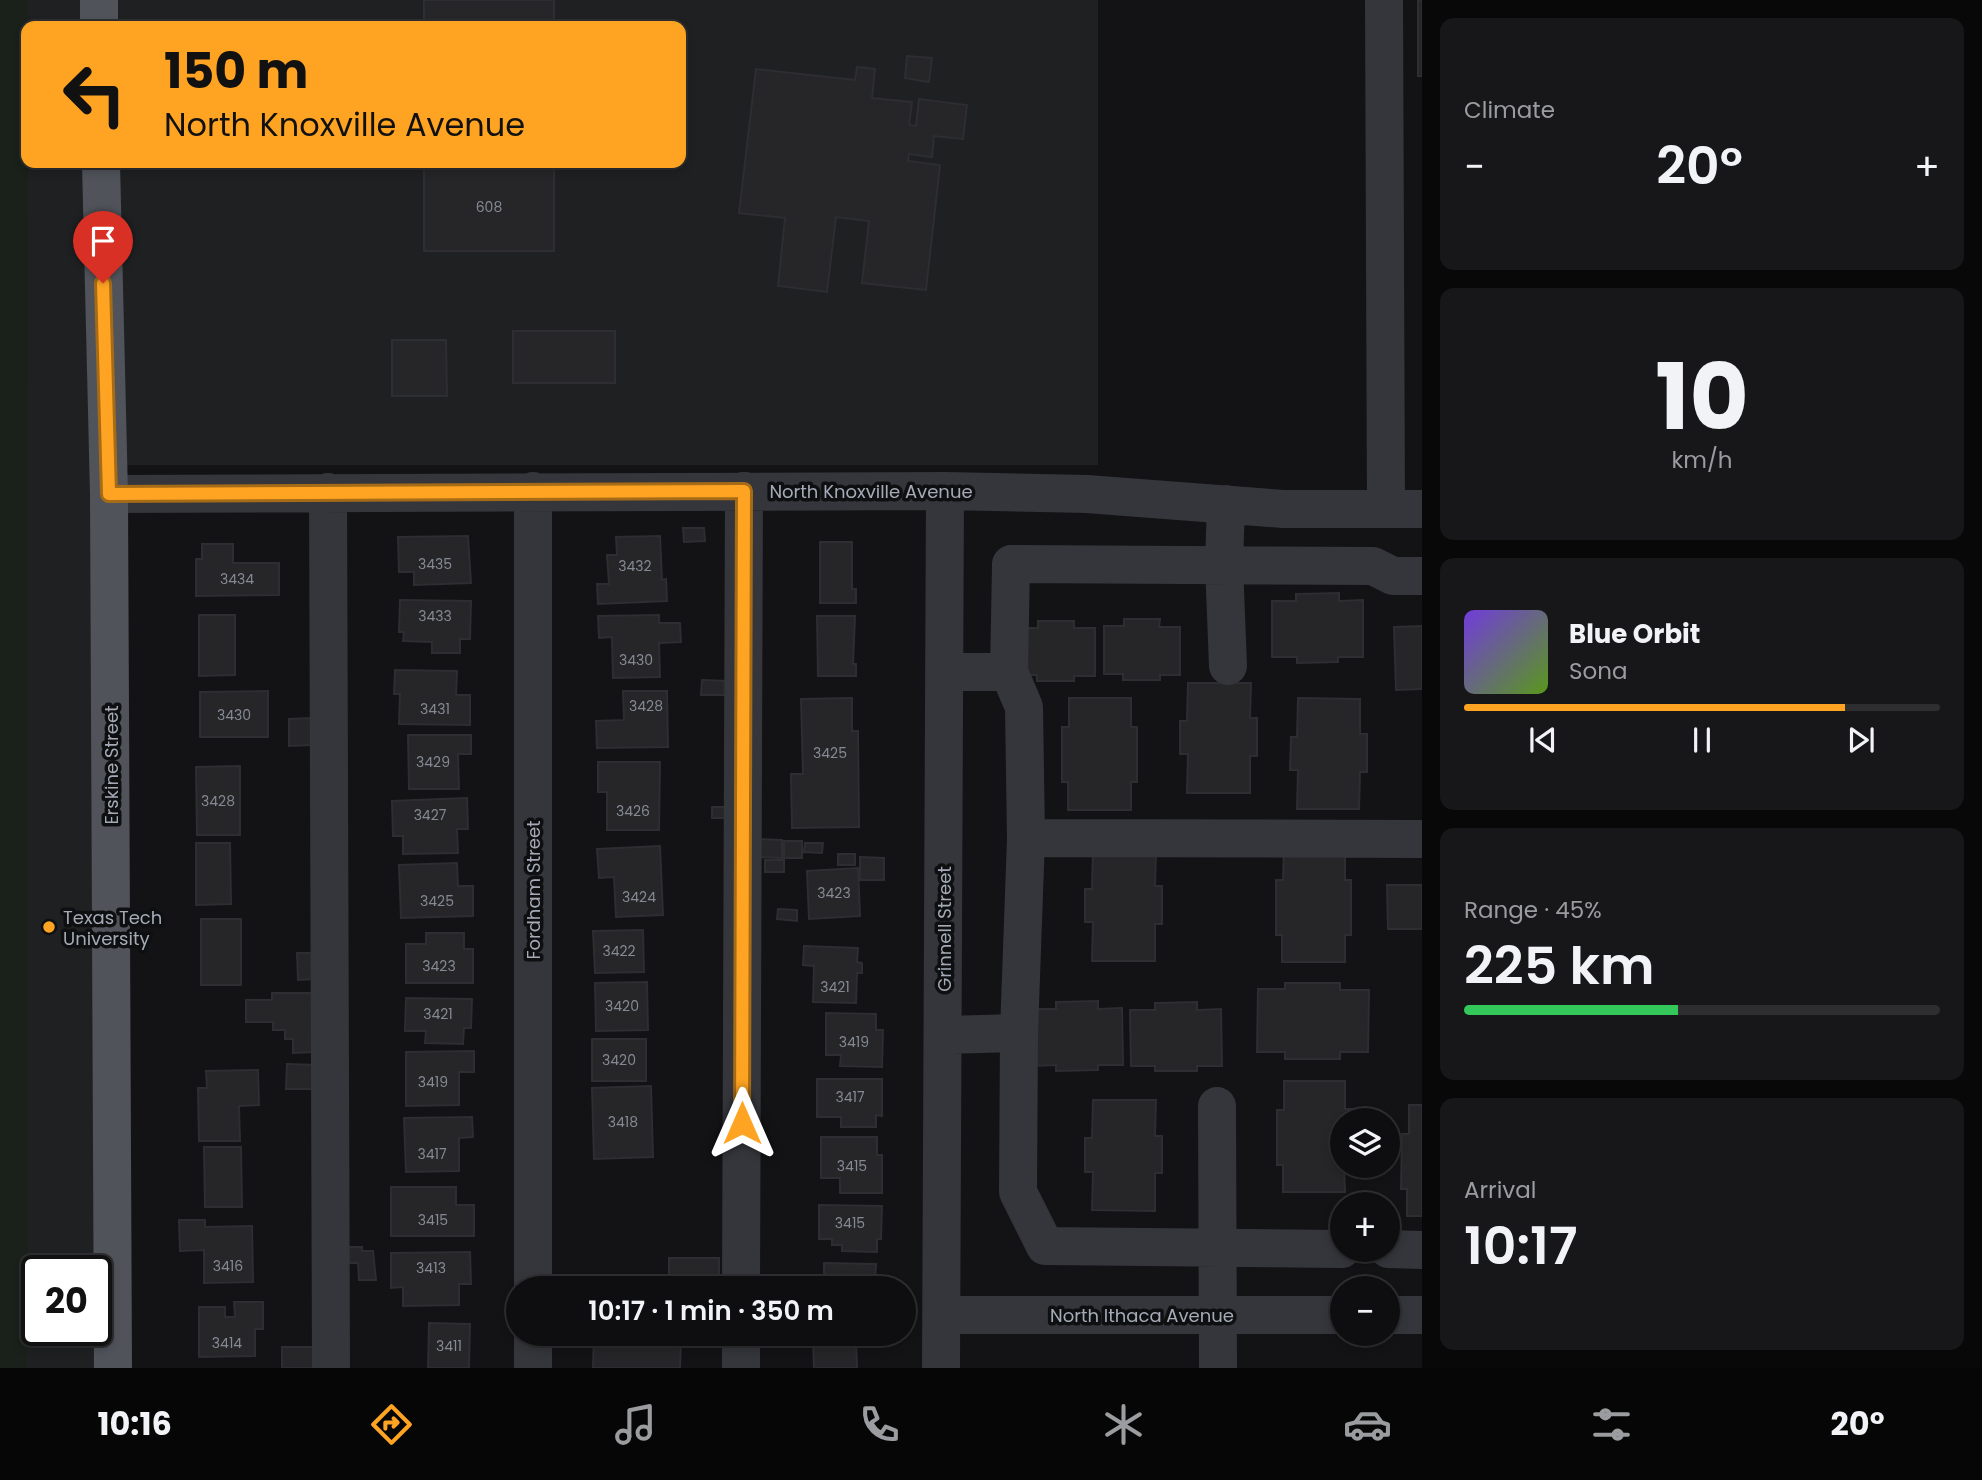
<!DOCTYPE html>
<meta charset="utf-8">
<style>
:root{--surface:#0e0e10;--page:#171719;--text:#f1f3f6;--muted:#9b9c9f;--line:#2e2e30;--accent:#ffa422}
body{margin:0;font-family:Poppins,sans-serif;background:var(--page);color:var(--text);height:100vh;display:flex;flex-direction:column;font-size:26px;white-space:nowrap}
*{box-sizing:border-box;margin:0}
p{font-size:23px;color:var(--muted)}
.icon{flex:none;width:38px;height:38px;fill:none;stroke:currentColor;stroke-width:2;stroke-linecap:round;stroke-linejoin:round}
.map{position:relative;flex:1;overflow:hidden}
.panel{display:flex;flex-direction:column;gap:18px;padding:18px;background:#080809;width:560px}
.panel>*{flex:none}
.banner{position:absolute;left:21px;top:21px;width:665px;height:147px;border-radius:14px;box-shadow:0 4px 10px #0003,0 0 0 2px var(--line);background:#ffa422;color:#111;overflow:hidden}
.fabs{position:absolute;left:1330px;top:1108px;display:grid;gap:14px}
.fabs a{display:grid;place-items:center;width:70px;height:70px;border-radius:50%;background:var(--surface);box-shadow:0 4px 10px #0003,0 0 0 2px var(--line);font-size:35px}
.speed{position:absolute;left:21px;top:1255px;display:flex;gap:14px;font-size:35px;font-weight:700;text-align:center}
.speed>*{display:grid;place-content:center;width:91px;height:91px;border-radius:50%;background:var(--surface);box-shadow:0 4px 10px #0003,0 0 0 2px var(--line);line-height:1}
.speed .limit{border:4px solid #111;border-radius:10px;background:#fff;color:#111}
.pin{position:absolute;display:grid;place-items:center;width:60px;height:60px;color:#fff;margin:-72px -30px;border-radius:50% 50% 50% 0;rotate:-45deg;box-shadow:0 0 7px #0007}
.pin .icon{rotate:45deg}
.me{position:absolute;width:77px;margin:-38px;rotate:0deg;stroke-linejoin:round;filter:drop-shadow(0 0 5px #0008)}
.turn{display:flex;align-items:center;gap:24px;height:147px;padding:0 28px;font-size:32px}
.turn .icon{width:91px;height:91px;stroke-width:2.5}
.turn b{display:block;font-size:49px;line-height:60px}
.big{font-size:52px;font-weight:600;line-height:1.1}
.panel .widget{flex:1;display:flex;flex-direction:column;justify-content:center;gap:10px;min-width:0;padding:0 24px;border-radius:14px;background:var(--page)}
.panel .dial{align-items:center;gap:0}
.dial b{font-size:91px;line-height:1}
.song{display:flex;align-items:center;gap:21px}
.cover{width:84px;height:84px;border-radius:10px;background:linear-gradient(135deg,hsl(260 70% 55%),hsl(90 70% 35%))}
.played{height:7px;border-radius:4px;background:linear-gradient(90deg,var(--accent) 80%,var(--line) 80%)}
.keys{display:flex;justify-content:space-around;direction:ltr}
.heat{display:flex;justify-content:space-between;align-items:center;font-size:38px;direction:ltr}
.charge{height:10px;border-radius:5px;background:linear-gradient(90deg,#34c759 45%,var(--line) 0)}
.trip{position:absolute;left:506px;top:1276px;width:410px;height:70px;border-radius:35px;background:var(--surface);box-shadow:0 4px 10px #0003,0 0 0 2px var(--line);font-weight:600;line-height:70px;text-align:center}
.tab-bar{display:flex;height:112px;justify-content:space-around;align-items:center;background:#060606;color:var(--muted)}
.tab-bar .icon{width:49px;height:49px}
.tab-bar .selected{color:var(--accent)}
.tab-bar b{font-size:32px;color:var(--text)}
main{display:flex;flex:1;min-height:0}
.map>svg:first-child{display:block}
.built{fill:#1f2022;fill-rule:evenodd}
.green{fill:#19211a}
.building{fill:#262629;stroke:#2d2d32;stroke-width:2}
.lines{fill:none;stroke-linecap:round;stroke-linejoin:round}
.minor{stroke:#34363b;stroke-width:38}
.major{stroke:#50535a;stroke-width:38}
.route-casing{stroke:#a66b16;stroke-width:18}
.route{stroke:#ffa422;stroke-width:12}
.poi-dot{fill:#ffa422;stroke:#0e0f10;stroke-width:2.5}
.labels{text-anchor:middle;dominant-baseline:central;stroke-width:7;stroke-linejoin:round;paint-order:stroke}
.number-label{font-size:14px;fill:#848993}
.street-label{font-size:18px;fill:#a4abb7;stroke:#0e0f10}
.poi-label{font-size:18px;fill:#a4abb7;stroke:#0e0f10;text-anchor:start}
</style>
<main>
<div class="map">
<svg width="1422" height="1368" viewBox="0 0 1422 1368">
<rect width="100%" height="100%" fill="#131315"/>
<path class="built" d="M 0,0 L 1098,0 L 1098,465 L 95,465 L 98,1368 L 0,1368 ZM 26,26 L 681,26 L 681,163 L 26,163 ZM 37,1270 L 96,1270 L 96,1330 L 37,1330 Z"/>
<path class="green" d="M 0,0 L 28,0 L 27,1368 L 0,1368 Z"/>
<path class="building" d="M 424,0 L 554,0 L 554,26 L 424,26 Z
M 1418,0 L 1422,0 L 1422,76 L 1418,76 Z
M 907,56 L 932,58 L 929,82 L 905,78 Z
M 857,67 L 875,69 L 872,98 L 912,102 L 909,125 L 916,126 L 919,99 L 967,105 L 963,139 L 934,136 L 932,157 L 909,154 L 908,161 L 940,165 L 926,290 L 862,283 L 869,221 L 836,217 L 827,292 L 778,286 L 785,218 L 739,213 L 756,69 L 855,80 Z
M 424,163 L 554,163 L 554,251 L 424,251 Z
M 513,331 L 615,331 L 615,383 L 513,383 Z
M 392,340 L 446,340 L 447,396 L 392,396 Z
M 683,528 L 704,528 L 705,541 L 684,542 Z
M 468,536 L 471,583 L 414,585 L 414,572 L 399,572 L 398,537 Z
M 660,536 L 662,580 L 666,579 L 667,601 L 598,604 L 597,584 L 609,584 L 607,555 L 617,555 L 616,537 Z
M 820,542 L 852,542 L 852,589 L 856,589 L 856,603 L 820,603 Z
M 202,544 L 233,544 L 233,563 L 279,563 L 279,595 L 196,596 L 196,559 L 202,559 Z
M 1339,593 L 1339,601 L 1363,600 L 1363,657 L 1338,657 L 1338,662 L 1297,663 L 1297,657 L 1272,657 L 1272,601 L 1296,601 L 1296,594 Z
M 400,600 L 471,601 L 470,639 L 460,639 L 460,653 L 432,653 L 432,642 L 403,641 L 404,632 L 399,632 Z
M 199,615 L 235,615 L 235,675 L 199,676 Z
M 659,615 L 659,623 L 680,623 L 681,642 L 659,643 L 660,677 L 613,678 L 612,637 L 599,638 L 598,616 Z
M 817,616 L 855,616 L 853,664 L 856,664 L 856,676 L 818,676 Z
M 1124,619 L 1160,619 L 1159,627 L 1180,627 L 1180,675 L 1160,675 L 1160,680 L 1123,680 L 1123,674 L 1104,674 L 1104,626 L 1124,626 Z
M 1038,621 L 1074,621 L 1074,628 L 1095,628 L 1095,676 L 1074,676 L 1074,681 L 1037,681 L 1037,675 L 1017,675 L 1017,628 L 1038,628 Z
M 1422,626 L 1422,689 L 1396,690 L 1394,627 Z
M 395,670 L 457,671 L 456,695 L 470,695 L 470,725 L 399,724 L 400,694 L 394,694 Z
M 702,680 L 727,681 L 727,695 L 701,695 Z
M 1188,683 L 1251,683 L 1250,718 L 1257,718 L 1257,756 L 1250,756 L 1250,793 L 1187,793 L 1188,754 L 1180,754 L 1180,721 L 1187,721 Z
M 268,691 L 268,737 L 200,737 L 200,692 Z
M 623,691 L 667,691 L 668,747 L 597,748 L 596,721 L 624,720 Z
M 852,698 L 852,731 L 858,731 L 859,827 L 792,828 L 791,774 L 803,774 L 801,699 Z
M 1069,698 L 1131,698 L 1131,727 L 1137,727 L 1137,782 L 1131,782 L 1131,810 L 1068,810 L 1068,782 L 1062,782 L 1062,727 L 1069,727 Z
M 1298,698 L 1360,699 L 1360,734 L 1367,734 L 1367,772 L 1360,772 L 1359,809 L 1297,809 L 1298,770 L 1290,770 L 1291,737 L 1297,737 Z
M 312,718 L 312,745 L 289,746 L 289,719 Z
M 408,735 L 471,735 L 471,754 L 458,754 L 459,789 L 409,789 Z
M 598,762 L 660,762 L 659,830 L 607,830 L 607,792 L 598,792 Z
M 240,766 L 240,835 L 197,835 L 196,767 Z
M 467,798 L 468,829 L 457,829 L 458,853 L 403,854 L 403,836 L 393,836 L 392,801 Z
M 712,807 L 729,807 L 728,818 L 712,818 Z
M 753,839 L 782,840 L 782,858 L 753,857 Z
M 784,841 L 802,841 L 802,858 L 784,858 Z
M 196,843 L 230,843 L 231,904 L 196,905 Z
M 805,843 L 823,843 L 822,853 L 804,852 Z
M 660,846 L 663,915 L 616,917 L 614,877 L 599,878 L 597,849 Z
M 1093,851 L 1156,851 L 1155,886 L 1162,886 L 1162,924 L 1155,924 L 1155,961 L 1092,961 L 1093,922 L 1085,922 L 1085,889 L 1092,889 Z
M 1284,851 L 1345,851 L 1345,880 L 1351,880 L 1351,935 L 1345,935 L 1345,962 L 1282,962 L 1282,935 L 1276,935 L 1276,880 L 1283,880 Z
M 838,854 L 855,854 L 855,865 L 838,865 Z
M 860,857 L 884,858 L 884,880 L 860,880 Z
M 765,860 L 784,860 L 784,872 L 765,872 Z
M 457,863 L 458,886 L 473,886 L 473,916 L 401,918 L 399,865 Z
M 858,868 L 860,916 L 809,919 L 807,871 Z
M 1387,885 L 1422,885 L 1422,929 L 1388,929 Z
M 778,909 L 797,910 L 797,921 L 777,919 Z
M 201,919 L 241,919 L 241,985 L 201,985 Z
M 643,930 L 644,972 L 595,973 L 593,931 Z
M 426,933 L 464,933 L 464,949 L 473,949 L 473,983 L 406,983 L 406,944 L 426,944 Z
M 804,946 L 858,948 L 857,962 L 862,963 L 862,973 L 857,973 L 856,1003 L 813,1002 L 814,966 L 803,965 Z
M 297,953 L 314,953 L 315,979 L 298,980 Z
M 647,982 L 648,1030 L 596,1031 L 595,983 Z
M 1285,983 L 1340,983 L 1340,990 L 1369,990 L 1368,1052 L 1340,1052 L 1340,1059 L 1285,1059 L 1285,1052 L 1257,1052 L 1258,989 L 1285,989 Z
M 272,993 L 315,993 L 315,1052 L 293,1053 L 293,1039 L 285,1039 L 285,1030 L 273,1030 L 273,1022 L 246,1022 L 246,1000 L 272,1000 Z
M 406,998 L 472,999 L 471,1028 L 464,1028 L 463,1044 L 425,1043 L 426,1031 L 405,1031 Z
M 1098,1001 L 1098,1009 L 1122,1008 L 1123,1065 L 1098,1065 L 1098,1070 L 1056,1071 L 1056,1065 L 1032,1066 L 1031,1009 L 1056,1009 L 1056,1002 Z
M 1197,1002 L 1197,1010 L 1221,1009 L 1222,1066 L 1197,1066 L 1197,1071 L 1155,1071 L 1155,1066 L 1131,1066 L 1130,1010 L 1155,1010 L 1155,1003 Z
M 826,1013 L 876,1014 L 876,1030 L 883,1030 L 882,1067 L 840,1066 L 841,1055 L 826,1055 Z
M 592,1039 L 646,1039 L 646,1081 L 592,1081 Z
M 474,1051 L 474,1072 L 459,1072 L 459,1105 L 406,1106 L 406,1052 Z
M 287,1064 L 317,1065 L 317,1089 L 286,1089 Z
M 258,1070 L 259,1105 L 239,1106 L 240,1141 L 199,1141 L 198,1088 L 207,1088 L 206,1071 Z
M 817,1079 L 882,1079 L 882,1116 L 876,1115 L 876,1127 L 841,1127 L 841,1117 L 817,1117 Z
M 1284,1081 L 1345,1081 L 1345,1109 L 1352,1109 L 1352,1120 L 1342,1120 L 1345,1192 L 1283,1192 L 1283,1165 L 1277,1165 L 1277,1110 L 1284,1110 Z
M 651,1086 L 653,1157 L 594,1159 L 592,1088 Z
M 1093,1100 L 1156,1100 L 1155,1136 L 1162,1136 L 1162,1173 L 1155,1173 L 1155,1211 L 1092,1210 L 1093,1172 L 1085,1172 L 1085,1138 L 1092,1138 Z
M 1409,1105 L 1422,1105 L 1422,1216 L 1407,1216 L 1407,1189 L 1401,1189 L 1402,1134 L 1409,1134 Z
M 472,1117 L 473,1137 L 459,1138 L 459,1171 L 406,1172 L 404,1118 Z
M 821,1137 L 877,1137 L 877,1155 L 882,1155 L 882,1193 L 840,1193 L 840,1178 L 821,1178 Z
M 204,1147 L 241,1147 L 242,1207 L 205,1207 Z
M 391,1187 L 456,1187 L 456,1205 L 474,1205 L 474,1236 L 391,1236 Z
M 819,1205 L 882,1206 L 881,1239 L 877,1239 L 877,1252 L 842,1251 L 842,1245 L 832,1245 L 832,1239 L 819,1239 Z
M 179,1220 L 205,1220 L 205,1227 L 252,1226 L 253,1282 L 204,1283 L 204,1250 L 180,1251 Z
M 343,1247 L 362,1247 L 362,1251 L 373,1251 L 376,1280 L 359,1280 L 358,1263 L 344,1263 Z
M 470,1252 L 471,1284 L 459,1284 L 459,1305 L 403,1306 L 403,1287 L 391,1288 L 391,1253 Z
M 669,1258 L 719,1258 L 719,1288 L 669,1288 Z
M 824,1263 L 876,1264 L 875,1279 L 882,1279 L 882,1288 L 824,1288 Z
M 234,1302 L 263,1302 L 263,1329 L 255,1329 L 255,1356 L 199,1357 L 199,1307 L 225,1307 L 225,1317 L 235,1317 Z
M 429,1323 L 470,1324 L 469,1368 L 428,1368 Z
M 594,1334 L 674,1334 L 674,1340 L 681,1340 L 680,1368 L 593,1368 Z
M 707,1334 L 727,1334 L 727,1345 L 706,1344 Z
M 856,1340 L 857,1368 L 814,1368 L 813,1342 Z
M 282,1347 L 317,1347 L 317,1368 L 282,1368 Z"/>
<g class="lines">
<path class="minor" d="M 1384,0 L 1386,509
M 328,492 L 331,1368
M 109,494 L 945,491 L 1087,494 L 1284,509 L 1422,509
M 1226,504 L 1224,564 L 1228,666
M 944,672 L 1009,672
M 1026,838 L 1422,839
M 943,1035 L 1019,1033
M 1217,1106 L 1218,1368
M 1342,1249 L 1045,1246 L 1018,1192 L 1019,1033 L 1026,838 L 1024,707 L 1009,672 L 1011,564 L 1373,566 L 1393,576 L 1422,576
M 1388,1249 L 1422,1250
M 533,1288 L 533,491
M 741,1288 L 744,491
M 941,1315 L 1342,1315
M 1388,1315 L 1422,1315
M 533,1368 L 533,1334
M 741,1368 L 741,1334
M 941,1368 L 945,491"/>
<path class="major" d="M 99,0 L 99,26
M 101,163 L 109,494 L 113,1368"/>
</g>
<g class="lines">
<g class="route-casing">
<path id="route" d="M 103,283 L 109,494 L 744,491 L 742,1123"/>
</g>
<use href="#route" class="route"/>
</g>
<circle class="poi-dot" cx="49" cy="927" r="7"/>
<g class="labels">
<g class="number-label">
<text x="489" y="207">608</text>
<text x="435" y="564">3435</text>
<text x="635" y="566">3432</text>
<text x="237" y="579">3434</text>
<text x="435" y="616">3433</text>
<text x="636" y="660">3430</text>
<text x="646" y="706">3428</text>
<text x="435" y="709">3431</text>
<text x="234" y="715">3430</text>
<text x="830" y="753">3425</text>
<text x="433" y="762">3429</text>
<text x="218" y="801">3428</text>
<text x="633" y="811">3426</text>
<text x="430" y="815">3427</text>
<text x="834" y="893">3423</text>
<text x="639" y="897">3424</text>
<text x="437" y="901">3425</text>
<text x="619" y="951">3422</text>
<text x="439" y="966">3423</text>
<text x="835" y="987">3421</text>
<text x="622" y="1006">3420</text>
<text x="438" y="1014">3421</text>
<text x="854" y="1042">3419</text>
<text x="619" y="1060">3420</text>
<text x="433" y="1082">3419</text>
<text x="850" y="1097">3417</text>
<text x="623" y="1122">3418</text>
<text x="432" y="1154">3417</text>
<text x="852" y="1166">3415</text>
<text x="433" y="1220">3415</text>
<text x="850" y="1223">3415</text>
<text x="228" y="1266">3416</text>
<text x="431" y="1268">3413</text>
<text x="227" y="1343">3414</text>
<text x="449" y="1346">3411</text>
</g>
<g class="street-label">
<text x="871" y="491">North Knoxville Avenue</text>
<text transform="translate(111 765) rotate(-90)">Erskine Street</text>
<text transform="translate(533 890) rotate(-90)">Fordham Street</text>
<text transform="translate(944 929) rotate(-90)">Grinnell Street</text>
<text x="1142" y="1315">North Ithaca Avenue</text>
</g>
<g class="poi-label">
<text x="63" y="917">Texas Tech<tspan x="63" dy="21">University</tspan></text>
</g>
</g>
</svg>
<div class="fabs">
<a><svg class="icon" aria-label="layers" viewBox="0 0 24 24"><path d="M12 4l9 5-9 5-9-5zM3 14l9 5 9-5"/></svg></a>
<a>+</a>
<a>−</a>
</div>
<div class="speed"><div class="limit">20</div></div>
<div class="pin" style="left:103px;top:283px;background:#d93025"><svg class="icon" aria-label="arrive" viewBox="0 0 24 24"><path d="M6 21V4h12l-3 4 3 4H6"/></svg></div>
<svg class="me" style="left:742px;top:1123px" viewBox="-20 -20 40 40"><path d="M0-17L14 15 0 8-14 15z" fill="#ffa422" stroke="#fff" stroke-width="4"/></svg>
<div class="trip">10:17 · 1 min · 350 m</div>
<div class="banner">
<div class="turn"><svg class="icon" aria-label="left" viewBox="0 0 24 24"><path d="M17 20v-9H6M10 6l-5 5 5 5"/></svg><div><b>150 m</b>North Knoxville Avenue</div></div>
</div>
</div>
<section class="panel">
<div class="widget"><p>Climate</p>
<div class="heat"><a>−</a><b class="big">20°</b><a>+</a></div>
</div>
<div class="widget dial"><b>10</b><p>km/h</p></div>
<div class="widget">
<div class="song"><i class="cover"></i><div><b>Blue Orbit</b><p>Sona</p></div></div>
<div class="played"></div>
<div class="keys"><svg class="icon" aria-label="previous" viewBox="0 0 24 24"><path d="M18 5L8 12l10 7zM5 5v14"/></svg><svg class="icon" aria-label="pause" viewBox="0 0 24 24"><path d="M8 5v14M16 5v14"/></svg><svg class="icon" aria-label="next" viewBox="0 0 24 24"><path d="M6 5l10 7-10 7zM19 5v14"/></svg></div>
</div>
<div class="widget"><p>Range · 45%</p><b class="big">225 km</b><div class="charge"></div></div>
<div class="widget"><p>Arrival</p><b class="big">10:17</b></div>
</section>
</main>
<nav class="tab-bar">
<b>10:16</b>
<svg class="icon selected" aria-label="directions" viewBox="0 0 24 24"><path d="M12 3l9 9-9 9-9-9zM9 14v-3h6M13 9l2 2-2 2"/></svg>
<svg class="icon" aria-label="music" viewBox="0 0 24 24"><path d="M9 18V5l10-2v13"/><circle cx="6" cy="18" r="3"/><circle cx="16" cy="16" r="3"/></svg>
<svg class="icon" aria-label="phone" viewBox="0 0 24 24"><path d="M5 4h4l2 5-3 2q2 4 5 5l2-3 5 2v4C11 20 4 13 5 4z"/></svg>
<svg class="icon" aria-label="climate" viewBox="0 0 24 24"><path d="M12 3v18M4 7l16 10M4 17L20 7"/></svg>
<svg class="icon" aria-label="car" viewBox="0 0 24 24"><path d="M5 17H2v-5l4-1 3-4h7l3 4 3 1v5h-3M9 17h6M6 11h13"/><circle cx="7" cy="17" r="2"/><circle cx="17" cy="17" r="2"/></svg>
<svg class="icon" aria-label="filters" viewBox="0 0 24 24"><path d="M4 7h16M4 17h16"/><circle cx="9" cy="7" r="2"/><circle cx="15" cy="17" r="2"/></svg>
<b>20°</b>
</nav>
